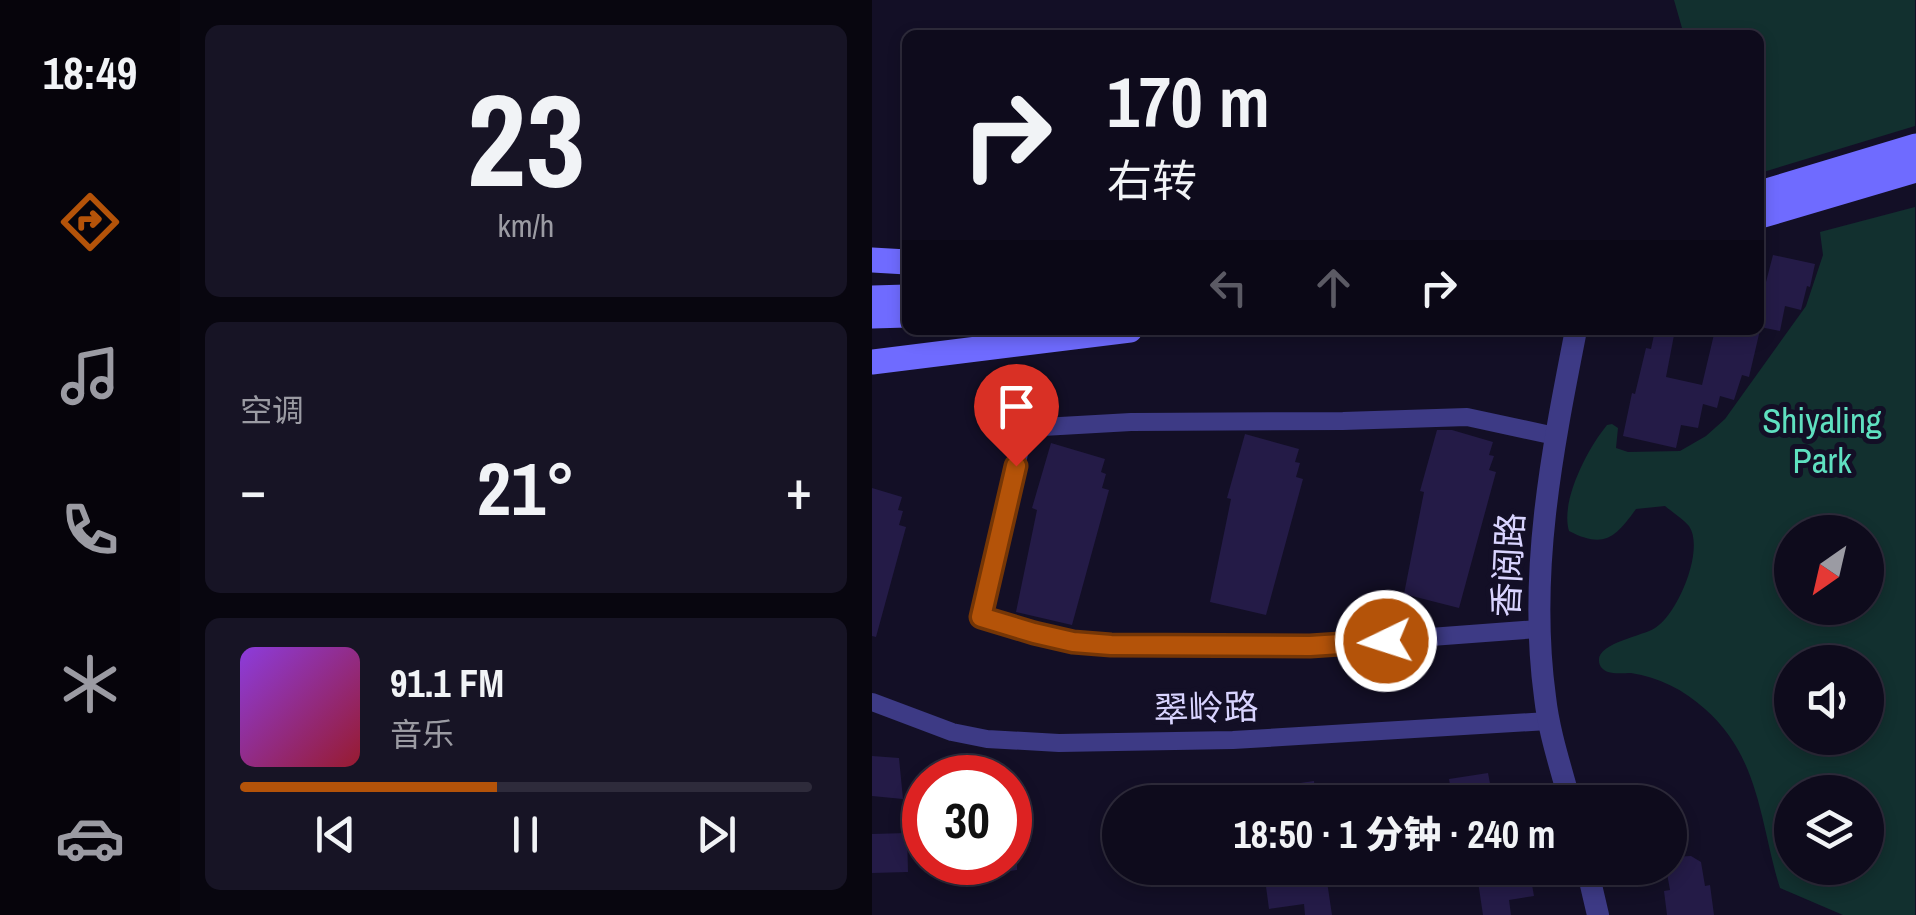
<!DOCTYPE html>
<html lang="zh">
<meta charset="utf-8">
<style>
:root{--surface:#0e0b1c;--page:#171425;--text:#f1f3f6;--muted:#9b9ba3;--line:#2e2b3b;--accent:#b45309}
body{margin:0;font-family:"Archivo Narrow","Noto Sans SC",sans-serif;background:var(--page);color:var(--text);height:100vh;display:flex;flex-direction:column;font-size:38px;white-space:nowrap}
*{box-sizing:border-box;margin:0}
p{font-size:32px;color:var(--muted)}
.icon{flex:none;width:55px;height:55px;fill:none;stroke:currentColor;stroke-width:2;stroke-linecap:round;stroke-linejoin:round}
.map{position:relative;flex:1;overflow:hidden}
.details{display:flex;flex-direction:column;gap:25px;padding:25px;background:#08060f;width:692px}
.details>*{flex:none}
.banner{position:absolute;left:30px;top:30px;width:862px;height:305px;border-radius:15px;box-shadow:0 5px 15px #0003,0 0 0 2px var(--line);background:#0e0b1c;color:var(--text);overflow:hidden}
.needle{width:65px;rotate:214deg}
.fabs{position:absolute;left:902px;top:515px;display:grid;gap:20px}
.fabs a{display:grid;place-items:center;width:110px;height:110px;border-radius:50%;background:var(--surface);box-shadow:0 5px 15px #0003,0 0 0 2px var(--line);font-size:50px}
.speed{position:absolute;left:30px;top:755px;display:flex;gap:20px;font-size:50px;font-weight:700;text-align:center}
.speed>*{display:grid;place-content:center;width:130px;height:130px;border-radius:50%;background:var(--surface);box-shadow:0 5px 15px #0003,0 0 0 2px var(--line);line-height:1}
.speed .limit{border:15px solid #d22;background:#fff;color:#111}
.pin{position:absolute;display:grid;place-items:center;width:85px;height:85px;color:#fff;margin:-102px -42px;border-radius:50% 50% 50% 0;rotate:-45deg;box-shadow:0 0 10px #0007}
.pin .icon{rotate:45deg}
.me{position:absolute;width:110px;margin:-55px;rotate:266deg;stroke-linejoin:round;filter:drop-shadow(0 0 8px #0008)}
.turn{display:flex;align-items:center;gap:35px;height:210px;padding:0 40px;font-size:45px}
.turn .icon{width:130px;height:130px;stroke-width:2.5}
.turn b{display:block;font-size:70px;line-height:85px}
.lanes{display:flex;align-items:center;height:95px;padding:0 40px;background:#0003;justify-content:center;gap:50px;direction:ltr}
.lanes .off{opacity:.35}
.big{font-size:75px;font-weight:800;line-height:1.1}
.details .widget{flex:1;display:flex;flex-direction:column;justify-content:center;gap:15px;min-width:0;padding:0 35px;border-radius:15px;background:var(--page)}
.details .dial{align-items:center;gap:0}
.dial b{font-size:130px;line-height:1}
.song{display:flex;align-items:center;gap:30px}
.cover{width:120px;height:120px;border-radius:15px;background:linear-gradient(135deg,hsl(270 70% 55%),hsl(350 70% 35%))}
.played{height:10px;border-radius:5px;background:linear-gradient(90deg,var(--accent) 45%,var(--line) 45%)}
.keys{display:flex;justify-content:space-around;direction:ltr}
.heat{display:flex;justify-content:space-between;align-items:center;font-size:55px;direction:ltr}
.trip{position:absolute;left:230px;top:785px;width:585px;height:100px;border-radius:50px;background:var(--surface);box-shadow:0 5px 15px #0003,0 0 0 2px var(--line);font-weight:800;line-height:100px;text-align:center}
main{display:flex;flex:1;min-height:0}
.tab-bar{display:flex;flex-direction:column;width:180px;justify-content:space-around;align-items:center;background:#06040b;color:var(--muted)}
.tab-bar .icon{width:70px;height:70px}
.tab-bar .selected{color:var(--accent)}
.tab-bar b{font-size:45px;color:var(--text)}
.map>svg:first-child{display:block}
.green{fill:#12302f;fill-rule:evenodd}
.building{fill:#241b47}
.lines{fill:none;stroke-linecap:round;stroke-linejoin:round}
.minor{stroke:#3d3a85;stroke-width:18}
.tertiary{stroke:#3d3a85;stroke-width:22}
.secondary{stroke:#6f6bff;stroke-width:25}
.route-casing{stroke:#753606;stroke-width:25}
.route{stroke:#b45309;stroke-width:18}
.labels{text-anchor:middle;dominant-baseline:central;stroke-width:10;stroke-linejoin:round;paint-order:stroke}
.park-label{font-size:35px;fill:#5fe0c0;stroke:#130f26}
.street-label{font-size:35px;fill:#d9d4ff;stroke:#130f26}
</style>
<main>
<nav class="tab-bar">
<b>18:49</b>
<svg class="icon selected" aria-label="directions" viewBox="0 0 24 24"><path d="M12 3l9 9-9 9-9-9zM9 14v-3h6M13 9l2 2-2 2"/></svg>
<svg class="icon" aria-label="music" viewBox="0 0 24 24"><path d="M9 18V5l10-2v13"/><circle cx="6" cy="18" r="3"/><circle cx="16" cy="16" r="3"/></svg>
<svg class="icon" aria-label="phone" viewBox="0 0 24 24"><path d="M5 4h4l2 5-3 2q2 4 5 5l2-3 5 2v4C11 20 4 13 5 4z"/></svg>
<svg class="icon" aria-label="climate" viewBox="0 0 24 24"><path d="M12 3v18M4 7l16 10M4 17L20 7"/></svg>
<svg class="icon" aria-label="car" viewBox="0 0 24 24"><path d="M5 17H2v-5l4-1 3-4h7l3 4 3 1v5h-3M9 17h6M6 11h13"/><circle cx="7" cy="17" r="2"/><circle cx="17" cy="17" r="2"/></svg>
</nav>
<section class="details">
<div class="widget dial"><b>23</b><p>km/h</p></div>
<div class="widget"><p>空调</p>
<div class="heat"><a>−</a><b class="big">21°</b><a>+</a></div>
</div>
<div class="widget">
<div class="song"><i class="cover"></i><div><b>91.1 FM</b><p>音乐</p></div></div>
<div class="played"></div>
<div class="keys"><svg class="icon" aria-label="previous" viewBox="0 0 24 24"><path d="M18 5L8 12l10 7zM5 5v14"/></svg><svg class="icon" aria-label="pause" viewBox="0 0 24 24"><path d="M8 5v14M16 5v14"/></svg><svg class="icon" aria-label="next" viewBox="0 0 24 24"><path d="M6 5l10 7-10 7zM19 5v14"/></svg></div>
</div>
</section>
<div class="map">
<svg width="1044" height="915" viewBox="0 0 1044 915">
<rect width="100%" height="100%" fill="#130f26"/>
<path class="green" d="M 802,0 L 1043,0 L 1043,126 L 888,173 L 888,35 L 812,35 Z
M 1043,207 L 1043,915 L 971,915 L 908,888 C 888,823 888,757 833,709 C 812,690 787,677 759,673 C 752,673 742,674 736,672 C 731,670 727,666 727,661 C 725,643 771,636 783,628 C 806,614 833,549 817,526 C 811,519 800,512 793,506 L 764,509 C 743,538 732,549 697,531 C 688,501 716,448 735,425 L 740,424 L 746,428 L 744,448 L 756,452 L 808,451 L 834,436 L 853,419 L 934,306 L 951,255 L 948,232 ZM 920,532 L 995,532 L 995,608 L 920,608 ZM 920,662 L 995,662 L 995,738 L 920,738 ZM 920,792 L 995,792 L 995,868 L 920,868 Z"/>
<path class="building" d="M 901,255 L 943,264 L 938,287 L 935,286 L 929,310 L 913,306 L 908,331 L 888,327 L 888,280 L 894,282 Z
M 783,330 L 803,330 L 794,377 L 830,385 L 843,330 L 888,330 L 877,377 L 870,375 L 862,400 L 848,396 L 845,408 L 831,404 L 826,428 L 809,425 L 804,448 L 751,436 L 760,393 L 763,394 L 774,348 L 779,349 Z
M 565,430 L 580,430 L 621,442 L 617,455 L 622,456 L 617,470 L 624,472 L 587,608 L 532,594 L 552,492 L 548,491 Z
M 373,434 L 427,449 L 423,462 L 428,463 L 424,477 L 431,479 L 394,615 L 338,602 L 359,499 L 355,498 Z
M 179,443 L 233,459 L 229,472 L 234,474 L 230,488 L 237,490 L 200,625 L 144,612 L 165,510 L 160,508 Z
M 0,488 L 30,497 L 26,510 L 31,511 L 27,525 L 34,527 L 4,637 L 0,636 Z
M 0,756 L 27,758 L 31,799 L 0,796 Z
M 616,773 L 620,794 L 647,789 L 650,802 L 577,802 L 575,791 L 579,790 L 577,779 Z
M 442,781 L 444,802 L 402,802 L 400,787 Z
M 289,786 L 290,802 L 257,802 L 256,789 Z
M 154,805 L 159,842 L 138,846 L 138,807 Z
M 35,833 L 36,872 L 0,873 L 0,834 Z
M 819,856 L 829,862 L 833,886 L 838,885 L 842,915 L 795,915 L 792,891 L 798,890 L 794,868 L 798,868 L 798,861 L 801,857 Z
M 108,862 L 145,862 L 145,870 L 110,875 Z
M 426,868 L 453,868 L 460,915 L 433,915 L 432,904 L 397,909 L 393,879 L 427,875 Z
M 604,868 L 627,868 L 628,871 L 657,868 L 662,896 L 637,900 L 639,915 L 611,915 Z"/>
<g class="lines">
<path class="minor" d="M 666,629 L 438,646 L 239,645 L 201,641 L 162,633 L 109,617 L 153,428 L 259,422 L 471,421 L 595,417 L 683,436
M 0,702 L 80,732 L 115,739 L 187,743 L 361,740 L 676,721"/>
<path class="tertiary" d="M 698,802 C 689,768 677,733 673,697 C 656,573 680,452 704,330
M 715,868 L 726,915"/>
<path class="secondary" d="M 888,193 L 1044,146
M 888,216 L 1044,170
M 0,260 L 35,262
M 0,298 L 35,297
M 0,316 L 35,315
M 0,362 L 258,330"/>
</g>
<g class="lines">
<g class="route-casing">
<path id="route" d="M 144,466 L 109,617 L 162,633 L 201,642 L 239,645 L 438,646 L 514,641"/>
</g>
<use href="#route" class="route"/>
</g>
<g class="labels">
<g class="park-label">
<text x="950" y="420">Shiyaling<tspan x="950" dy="40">Park</tspan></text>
</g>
<g class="street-label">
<text transform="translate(636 565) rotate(-87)">香阅路</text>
<text transform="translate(334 708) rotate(-2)">翠岭路</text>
</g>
</g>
</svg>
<div class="fabs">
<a><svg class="needle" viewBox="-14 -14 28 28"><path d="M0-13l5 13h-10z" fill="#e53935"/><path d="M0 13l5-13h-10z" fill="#9b9ba3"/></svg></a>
<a><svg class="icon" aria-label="sound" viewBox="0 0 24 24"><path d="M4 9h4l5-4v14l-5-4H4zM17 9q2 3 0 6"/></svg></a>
<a><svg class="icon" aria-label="layers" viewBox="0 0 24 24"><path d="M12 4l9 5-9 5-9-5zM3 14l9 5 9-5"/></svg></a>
</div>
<div class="speed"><div class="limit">30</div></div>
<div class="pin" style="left:144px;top:466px;background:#d93025"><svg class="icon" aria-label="arrive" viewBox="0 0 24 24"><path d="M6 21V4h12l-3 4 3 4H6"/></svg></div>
<svg class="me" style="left:514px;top:641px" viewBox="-20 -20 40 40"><circle r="17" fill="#b45309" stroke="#fff" stroke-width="3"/><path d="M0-11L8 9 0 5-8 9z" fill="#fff"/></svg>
<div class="trip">18:50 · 1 分钟 · 240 m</div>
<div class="banner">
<div class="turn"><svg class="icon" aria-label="right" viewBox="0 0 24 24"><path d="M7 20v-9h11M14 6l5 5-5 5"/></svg><div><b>170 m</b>右转</div></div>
<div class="lanes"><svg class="icon off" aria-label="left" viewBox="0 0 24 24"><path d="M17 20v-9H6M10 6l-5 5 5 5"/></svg><svg class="icon off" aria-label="ahead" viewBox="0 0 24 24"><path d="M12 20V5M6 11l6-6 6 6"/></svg><svg class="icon" aria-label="right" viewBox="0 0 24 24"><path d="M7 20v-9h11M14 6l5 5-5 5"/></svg></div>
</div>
</div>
</main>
